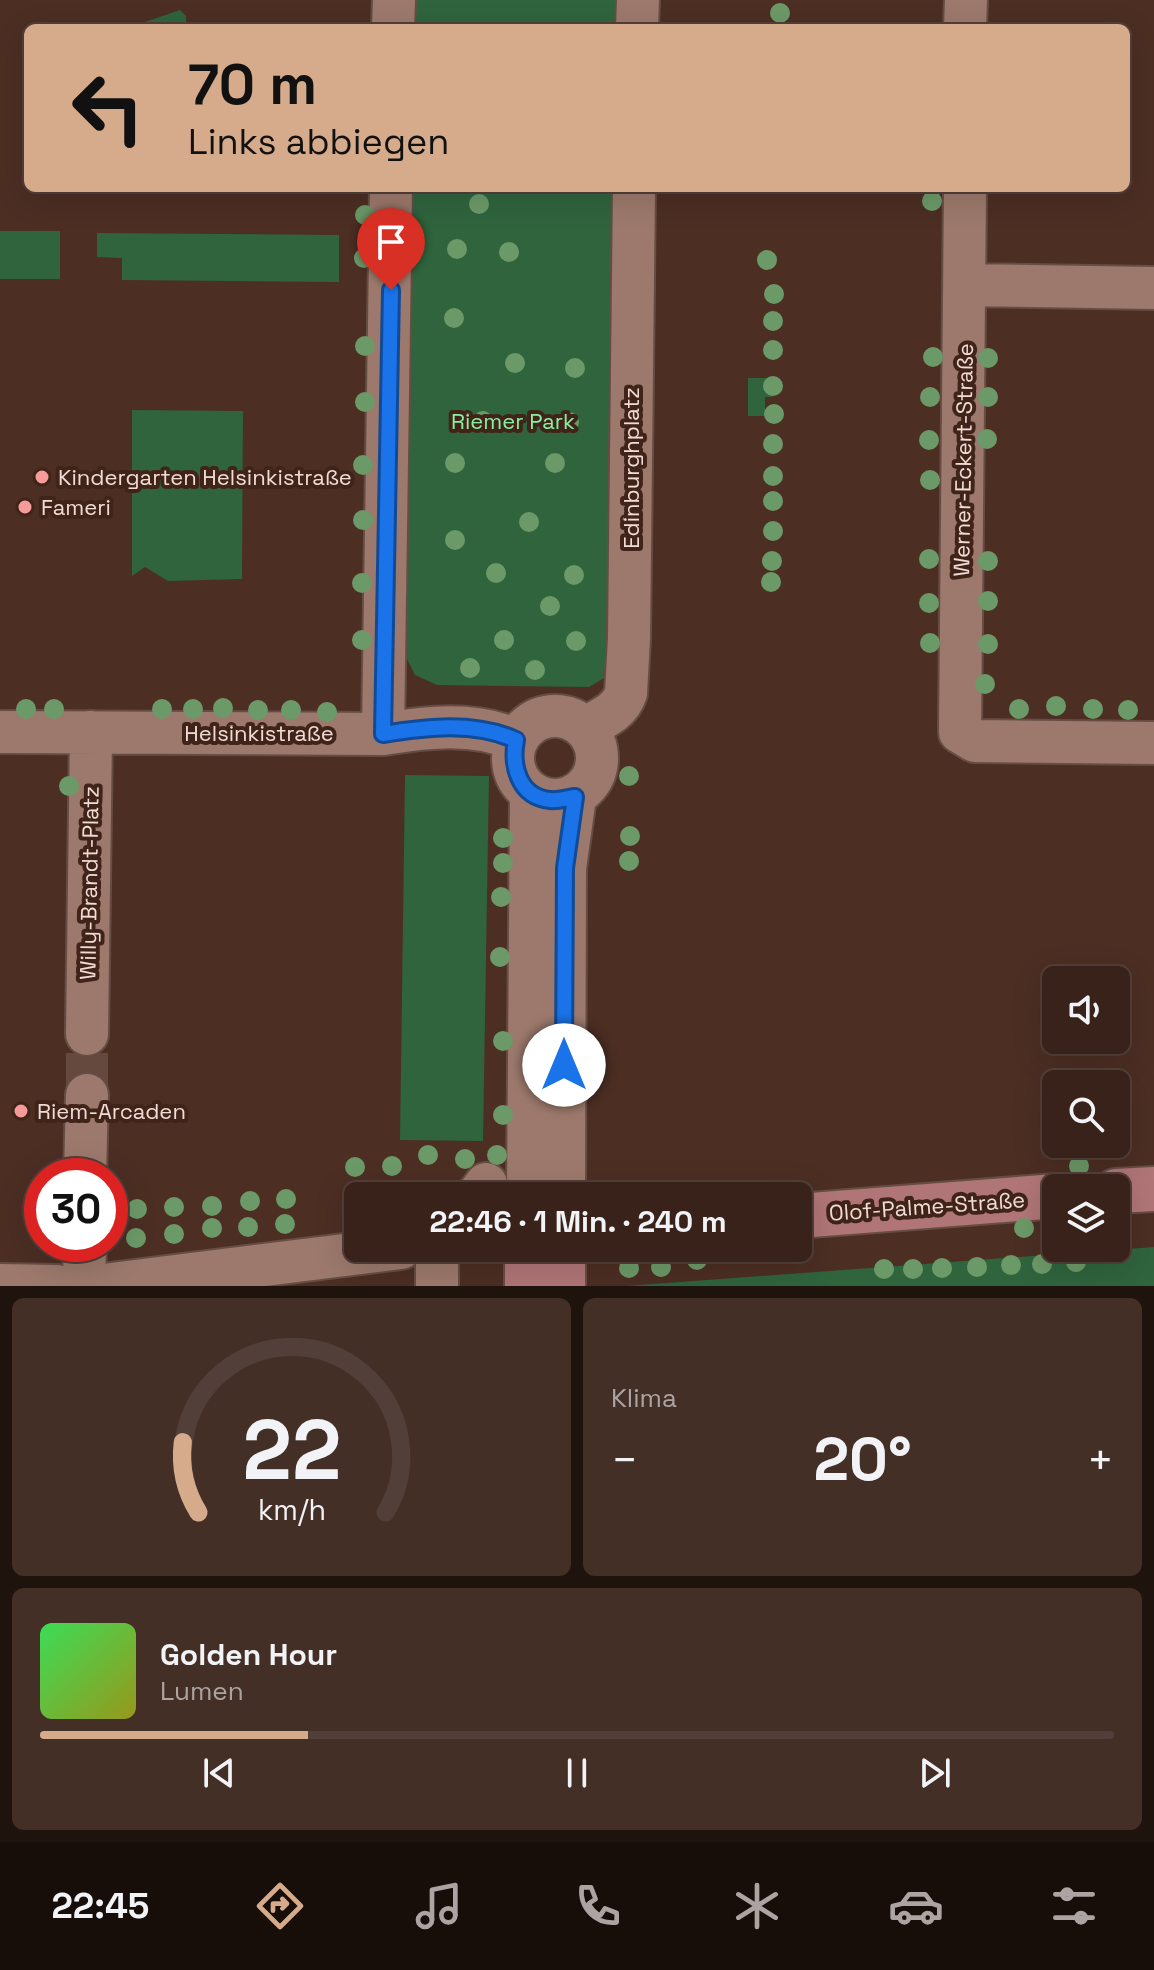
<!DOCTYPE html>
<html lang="de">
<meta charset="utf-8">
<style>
:root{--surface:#39221a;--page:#442f27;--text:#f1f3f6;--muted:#aba4a2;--line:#533f39;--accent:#d6ab8b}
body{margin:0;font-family:"Space Grotesk",sans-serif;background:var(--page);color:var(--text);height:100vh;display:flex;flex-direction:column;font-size:30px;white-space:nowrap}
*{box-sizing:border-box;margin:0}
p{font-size:26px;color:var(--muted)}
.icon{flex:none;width:44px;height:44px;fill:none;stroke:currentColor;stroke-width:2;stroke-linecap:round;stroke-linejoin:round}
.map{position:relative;height:1286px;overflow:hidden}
.side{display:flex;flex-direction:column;gap:12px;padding:12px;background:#1f130e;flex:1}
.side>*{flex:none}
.hud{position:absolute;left:24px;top:24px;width:1106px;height:168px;border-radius:12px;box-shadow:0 8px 32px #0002,0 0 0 2px var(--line);background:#d6ab8b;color:#111;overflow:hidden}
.controls{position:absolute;left:1042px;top:966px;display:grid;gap:16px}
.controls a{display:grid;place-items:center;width:88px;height:88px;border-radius:12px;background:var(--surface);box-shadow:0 8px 32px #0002,0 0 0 2px var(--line);font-size:40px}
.speed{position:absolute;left:24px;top:1158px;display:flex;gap:16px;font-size:40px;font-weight:700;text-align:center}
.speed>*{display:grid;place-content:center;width:104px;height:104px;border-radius:50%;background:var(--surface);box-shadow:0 8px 32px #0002,0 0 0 2px var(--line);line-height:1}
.speed .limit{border:12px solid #d22;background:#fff;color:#111}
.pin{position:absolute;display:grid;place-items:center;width:68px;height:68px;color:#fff;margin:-82px -34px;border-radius:50% 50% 50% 0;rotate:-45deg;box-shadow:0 0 8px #0007}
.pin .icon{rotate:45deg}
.me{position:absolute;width:88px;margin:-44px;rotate:0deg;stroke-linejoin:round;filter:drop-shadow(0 0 6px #0008)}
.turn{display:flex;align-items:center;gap:28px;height:168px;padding:0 32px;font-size:36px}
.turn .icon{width:104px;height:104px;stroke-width:2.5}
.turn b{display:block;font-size:56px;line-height:68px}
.big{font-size:60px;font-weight:600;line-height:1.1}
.side .widget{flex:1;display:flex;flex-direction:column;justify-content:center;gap:12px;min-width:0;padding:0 28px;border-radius:12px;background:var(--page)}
.side .dial{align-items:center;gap:0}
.dial svg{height:208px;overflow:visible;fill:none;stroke:var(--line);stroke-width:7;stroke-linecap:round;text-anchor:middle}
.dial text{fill:var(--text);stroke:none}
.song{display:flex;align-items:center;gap:24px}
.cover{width:96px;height:96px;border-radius:12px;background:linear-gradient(135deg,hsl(130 70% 55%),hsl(60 70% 35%))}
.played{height:8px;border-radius:4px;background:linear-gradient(90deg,var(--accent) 25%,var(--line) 25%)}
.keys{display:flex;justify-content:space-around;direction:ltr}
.heat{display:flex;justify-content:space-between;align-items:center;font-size:44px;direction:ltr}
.side .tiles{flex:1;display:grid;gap:12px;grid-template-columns:1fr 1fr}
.widget:last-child{grid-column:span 2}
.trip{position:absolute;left:344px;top:1182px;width:468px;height:80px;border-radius:12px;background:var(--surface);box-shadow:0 8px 32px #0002,0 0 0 2px var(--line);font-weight:600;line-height:80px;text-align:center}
.dock{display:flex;height:128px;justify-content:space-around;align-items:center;background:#170e0a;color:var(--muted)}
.dock .icon{width:56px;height:56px}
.dock .current{color:var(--accent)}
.dock b{font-size:36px;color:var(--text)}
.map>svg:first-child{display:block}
.green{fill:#2f643d}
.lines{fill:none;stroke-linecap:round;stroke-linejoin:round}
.minor-tunnel{stroke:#65483e;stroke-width:42;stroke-dasharray:42 21;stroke-linecap:butt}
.minor-casing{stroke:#664d44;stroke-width:46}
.major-casing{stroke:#664d44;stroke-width:48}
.minor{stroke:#9c796c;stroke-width:42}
.major{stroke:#b07577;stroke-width:44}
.tree{fill:#6c9968}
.route-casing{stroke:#114b97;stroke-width:20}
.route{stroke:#1a73e8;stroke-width:14}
.poi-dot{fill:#f59b99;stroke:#412419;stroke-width:3}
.labels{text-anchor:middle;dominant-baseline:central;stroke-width:8;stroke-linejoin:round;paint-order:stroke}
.park-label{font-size:22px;fill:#86f0a1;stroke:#412419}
.street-label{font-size:22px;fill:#f0dcd5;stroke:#412419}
.poi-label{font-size:22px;fill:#f0dcd5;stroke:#412419;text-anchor:start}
</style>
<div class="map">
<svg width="1154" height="1286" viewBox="0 0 1154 1286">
<rect width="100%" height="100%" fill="#4c2e23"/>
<path class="green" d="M 408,0 L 622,0 L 622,28 L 408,28 Z
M 180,10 L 186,16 L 186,26 L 182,28 L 139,28 L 145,22 Z
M 407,188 L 621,188 L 609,675 L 589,687 L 437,685 L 415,675 L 404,653 Z
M 0,231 L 60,231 L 60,279 L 0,279 Z
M 97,233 L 339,235 L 339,282 L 122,280 L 122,258 L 97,257 Z
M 748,378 L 772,378 L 772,397 L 765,397 L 765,416 L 748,416 Z
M 132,410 L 243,411 L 242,579 L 168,581 L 145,567 L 132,576 Z
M 405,775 L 489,776 L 483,1141 L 400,1140 Z
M 1154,1247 L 1154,1286 L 627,1286 Z"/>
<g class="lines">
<path class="minor-tunnel" d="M 87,1095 L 87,1034"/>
<g class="minor-casing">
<path id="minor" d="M 393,28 L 394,0
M 637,28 L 638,0
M 965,28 L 966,0
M 965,188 L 960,732 L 975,741 L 1154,743
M 965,285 L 1154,288
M513 758a42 42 0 1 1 84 0a42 42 0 1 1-84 0Z
M 585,728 C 601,719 620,712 626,693 L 629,638 L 634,188
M 0,732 L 383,734 C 427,727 474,721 516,740
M 383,734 L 391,188
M 87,1034 L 91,732
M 85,1176 L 87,1095
M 477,1196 L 486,1184
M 528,1196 L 531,793
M 564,1196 L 565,868 L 575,797
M 0,1285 L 57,1286
M 84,1286 L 85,1244
M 95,1286 L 401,1248
M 437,1286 L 437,1248"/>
</g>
<g class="major-casing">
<path id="major" d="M 1116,1191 L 1154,1189
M 798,1216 L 1056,1196
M 527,1286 L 527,1248
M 563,1286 L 563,1248"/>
</g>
<use href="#minor" class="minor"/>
<use href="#major" class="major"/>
</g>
<g class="tree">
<circle cx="780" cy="13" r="10"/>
<circle cx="932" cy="201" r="10"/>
<circle cx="479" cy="204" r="10"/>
<circle cx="365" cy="215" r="10"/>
<circle cx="457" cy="249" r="10"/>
<circle cx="509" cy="252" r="10"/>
<circle cx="364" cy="258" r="10"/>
<circle cx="767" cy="260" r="10"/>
<circle cx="774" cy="294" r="10"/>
<circle cx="454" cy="318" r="10"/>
<circle cx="773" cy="321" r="10"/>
<circle cx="365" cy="346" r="10"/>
<circle cx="773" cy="350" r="10"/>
<circle cx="933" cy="357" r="10"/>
<circle cx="988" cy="358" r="10"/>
<circle cx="515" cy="363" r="10"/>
<circle cx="575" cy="368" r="10"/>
<circle cx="773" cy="386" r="10"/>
<circle cx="930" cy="397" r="10"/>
<circle cx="988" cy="397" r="10"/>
<circle cx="365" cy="402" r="10"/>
<circle cx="774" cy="414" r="10"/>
<circle cx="483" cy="421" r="10"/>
<circle cx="569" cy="422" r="10"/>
<circle cx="987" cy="439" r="10"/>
<circle cx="929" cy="440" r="10"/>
<circle cx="773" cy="444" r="10"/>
<circle cx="455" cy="463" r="10"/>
<circle cx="555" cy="463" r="10"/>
<circle cx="363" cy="465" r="10"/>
<circle cx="773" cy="476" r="10"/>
<circle cx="930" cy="480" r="10"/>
<circle cx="773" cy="501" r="10"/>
<circle cx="363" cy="520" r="10"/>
<circle cx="529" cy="522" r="10"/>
<circle cx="773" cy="531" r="10"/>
<circle cx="455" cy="540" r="10"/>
<circle cx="929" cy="559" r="10"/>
<circle cx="772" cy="561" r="10"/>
<circle cx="988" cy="561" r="10"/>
<circle cx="496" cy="573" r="10"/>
<circle cx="574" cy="575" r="10"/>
<circle cx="771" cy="582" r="10"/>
<circle cx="362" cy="583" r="10"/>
<circle cx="988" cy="601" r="10"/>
<circle cx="929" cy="603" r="10"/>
<circle cx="550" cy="606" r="10"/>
<circle cx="362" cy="640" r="10"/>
<circle cx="504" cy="640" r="10"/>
<circle cx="576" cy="641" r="10"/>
<circle cx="930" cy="643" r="10"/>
<circle cx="988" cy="644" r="10"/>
<circle cx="470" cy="668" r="10"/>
<circle cx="535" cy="670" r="10"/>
<circle cx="985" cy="684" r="10"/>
<circle cx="1056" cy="706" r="10"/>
<circle cx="223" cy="708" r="10"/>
<circle cx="26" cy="709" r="10"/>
<circle cx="54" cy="709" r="10"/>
<circle cx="162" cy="709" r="10"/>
<circle cx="193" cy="709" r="10"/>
<circle cx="1019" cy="709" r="10"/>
<circle cx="1093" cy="709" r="10"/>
<circle cx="258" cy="710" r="10"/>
<circle cx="291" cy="710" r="10"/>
<circle cx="1128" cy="710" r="10"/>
<circle cx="327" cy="712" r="10"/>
<circle cx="629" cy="776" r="10"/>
<circle cx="69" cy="786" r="10"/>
<circle cx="630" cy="836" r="10"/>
<circle cx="503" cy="838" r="10"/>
<circle cx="629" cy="861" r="10"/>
<circle cx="503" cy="863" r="10"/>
<circle cx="501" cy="897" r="10"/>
<circle cx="500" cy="957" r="10"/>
<circle cx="503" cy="1041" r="10"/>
<circle cx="503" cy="1115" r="10"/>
<circle cx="428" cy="1155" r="10"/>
<circle cx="497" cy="1155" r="10"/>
<circle cx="465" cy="1159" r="10"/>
<circle cx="392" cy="1166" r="10"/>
<circle cx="1079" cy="1166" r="10"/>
<circle cx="355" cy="1167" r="10"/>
<circle cx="286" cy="1199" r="10"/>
<circle cx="250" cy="1201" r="10"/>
<circle cx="212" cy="1206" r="10"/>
<circle cx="174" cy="1207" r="10"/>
<circle cx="137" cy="1209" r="10"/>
<circle cx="285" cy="1224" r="10"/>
<circle cx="248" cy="1227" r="10"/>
<circle cx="212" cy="1228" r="10"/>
<circle cx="1024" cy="1228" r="10"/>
<circle cx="174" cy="1234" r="10"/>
<circle cx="136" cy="1238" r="10"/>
<circle cx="697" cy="1260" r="10"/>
<circle cx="1076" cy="1262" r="10"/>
<circle cx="1042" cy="1264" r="10"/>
<circle cx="1011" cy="1265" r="10"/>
<circle cx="661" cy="1267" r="10"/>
<circle cx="977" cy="1267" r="10"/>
<circle cx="629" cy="1268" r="10"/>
<circle cx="942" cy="1268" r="10"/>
<circle cx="884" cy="1269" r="10"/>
<circle cx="913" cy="1269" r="10"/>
</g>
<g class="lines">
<g class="route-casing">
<path id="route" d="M 391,290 L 383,734 C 427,727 474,721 516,740 C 511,766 519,797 550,800 C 558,801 567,798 575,797 L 565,868 L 564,1065"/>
</g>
<use href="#route" class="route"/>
</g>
<g class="poi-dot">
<circle cx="42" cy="477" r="8"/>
<circle cx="25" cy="507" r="8"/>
<circle cx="21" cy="1111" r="8"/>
</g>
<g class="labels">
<g class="park-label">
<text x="513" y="421">Riemer Park</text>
</g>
<g class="street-label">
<text transform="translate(963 460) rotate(-89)">Werner-Eckert-Straße</text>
<text transform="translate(631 468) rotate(-90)">Edinburghplatz</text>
<text x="259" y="733">Helsinkistraße</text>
<text transform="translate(89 883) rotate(-89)">Willy-Brandt-Platz</text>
<text transform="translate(927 1206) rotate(-4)">Olof-Palme-Straße</text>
</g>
<g class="poi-label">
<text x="58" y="477">Kindergarten Helsinkistraße</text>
<text x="41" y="507">Fameri</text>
<text x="37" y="1111">Riem-Arcaden</text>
</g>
</g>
</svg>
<div class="controls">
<a><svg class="icon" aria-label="sound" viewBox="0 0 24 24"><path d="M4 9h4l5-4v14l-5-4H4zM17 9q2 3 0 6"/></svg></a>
<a><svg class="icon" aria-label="search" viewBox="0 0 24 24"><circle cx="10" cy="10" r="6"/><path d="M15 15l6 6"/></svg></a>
<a><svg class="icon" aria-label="layers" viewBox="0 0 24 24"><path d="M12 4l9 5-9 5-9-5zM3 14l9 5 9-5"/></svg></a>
</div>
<div class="speed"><div class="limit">30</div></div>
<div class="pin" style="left:391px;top:290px;background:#d93025"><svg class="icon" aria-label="arrive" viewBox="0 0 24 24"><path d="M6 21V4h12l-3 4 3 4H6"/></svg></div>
<svg class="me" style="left:564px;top:1065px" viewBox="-20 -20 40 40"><circle r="19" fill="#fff"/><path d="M0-13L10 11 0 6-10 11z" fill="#1a73e8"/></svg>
<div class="trip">22:46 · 1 Min. · 240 m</div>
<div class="hud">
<div class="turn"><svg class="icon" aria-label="left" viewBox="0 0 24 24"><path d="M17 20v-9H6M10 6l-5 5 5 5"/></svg><div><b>70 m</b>Links abbiegen</div></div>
</div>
</div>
<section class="side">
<div class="tiles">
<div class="widget dial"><svg viewBox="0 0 100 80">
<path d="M14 69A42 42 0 1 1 86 69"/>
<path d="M14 69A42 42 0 0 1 8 42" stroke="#d6ab8b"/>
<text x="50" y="56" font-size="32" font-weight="700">22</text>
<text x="50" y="72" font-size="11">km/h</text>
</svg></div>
<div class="widget"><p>Klima</p>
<div class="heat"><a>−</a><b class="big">20°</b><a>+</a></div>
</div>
<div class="widget">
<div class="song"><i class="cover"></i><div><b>Golden Hour</b><p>Lumen</p></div></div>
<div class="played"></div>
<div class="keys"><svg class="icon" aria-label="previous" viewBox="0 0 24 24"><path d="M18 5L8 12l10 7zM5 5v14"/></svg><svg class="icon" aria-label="pause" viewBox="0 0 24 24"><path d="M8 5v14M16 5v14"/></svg><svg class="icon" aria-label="next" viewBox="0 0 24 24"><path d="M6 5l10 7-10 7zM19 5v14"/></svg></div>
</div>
</div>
</section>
<nav class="dock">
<b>22:45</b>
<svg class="icon current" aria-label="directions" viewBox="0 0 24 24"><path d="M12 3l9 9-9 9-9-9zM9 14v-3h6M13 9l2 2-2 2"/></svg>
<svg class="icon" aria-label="music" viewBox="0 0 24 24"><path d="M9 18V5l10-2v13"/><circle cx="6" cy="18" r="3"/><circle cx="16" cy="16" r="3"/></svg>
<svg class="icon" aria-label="phone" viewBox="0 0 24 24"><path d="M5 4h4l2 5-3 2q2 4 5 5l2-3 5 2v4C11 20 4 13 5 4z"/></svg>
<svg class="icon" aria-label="climate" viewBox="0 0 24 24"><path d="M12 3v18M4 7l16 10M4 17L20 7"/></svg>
<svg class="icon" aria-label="car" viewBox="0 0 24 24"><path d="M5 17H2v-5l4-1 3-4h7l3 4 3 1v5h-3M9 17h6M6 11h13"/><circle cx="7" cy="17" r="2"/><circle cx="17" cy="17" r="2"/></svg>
<svg class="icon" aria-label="filters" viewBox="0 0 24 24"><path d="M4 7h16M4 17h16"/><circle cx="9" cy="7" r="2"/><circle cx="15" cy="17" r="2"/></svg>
</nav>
